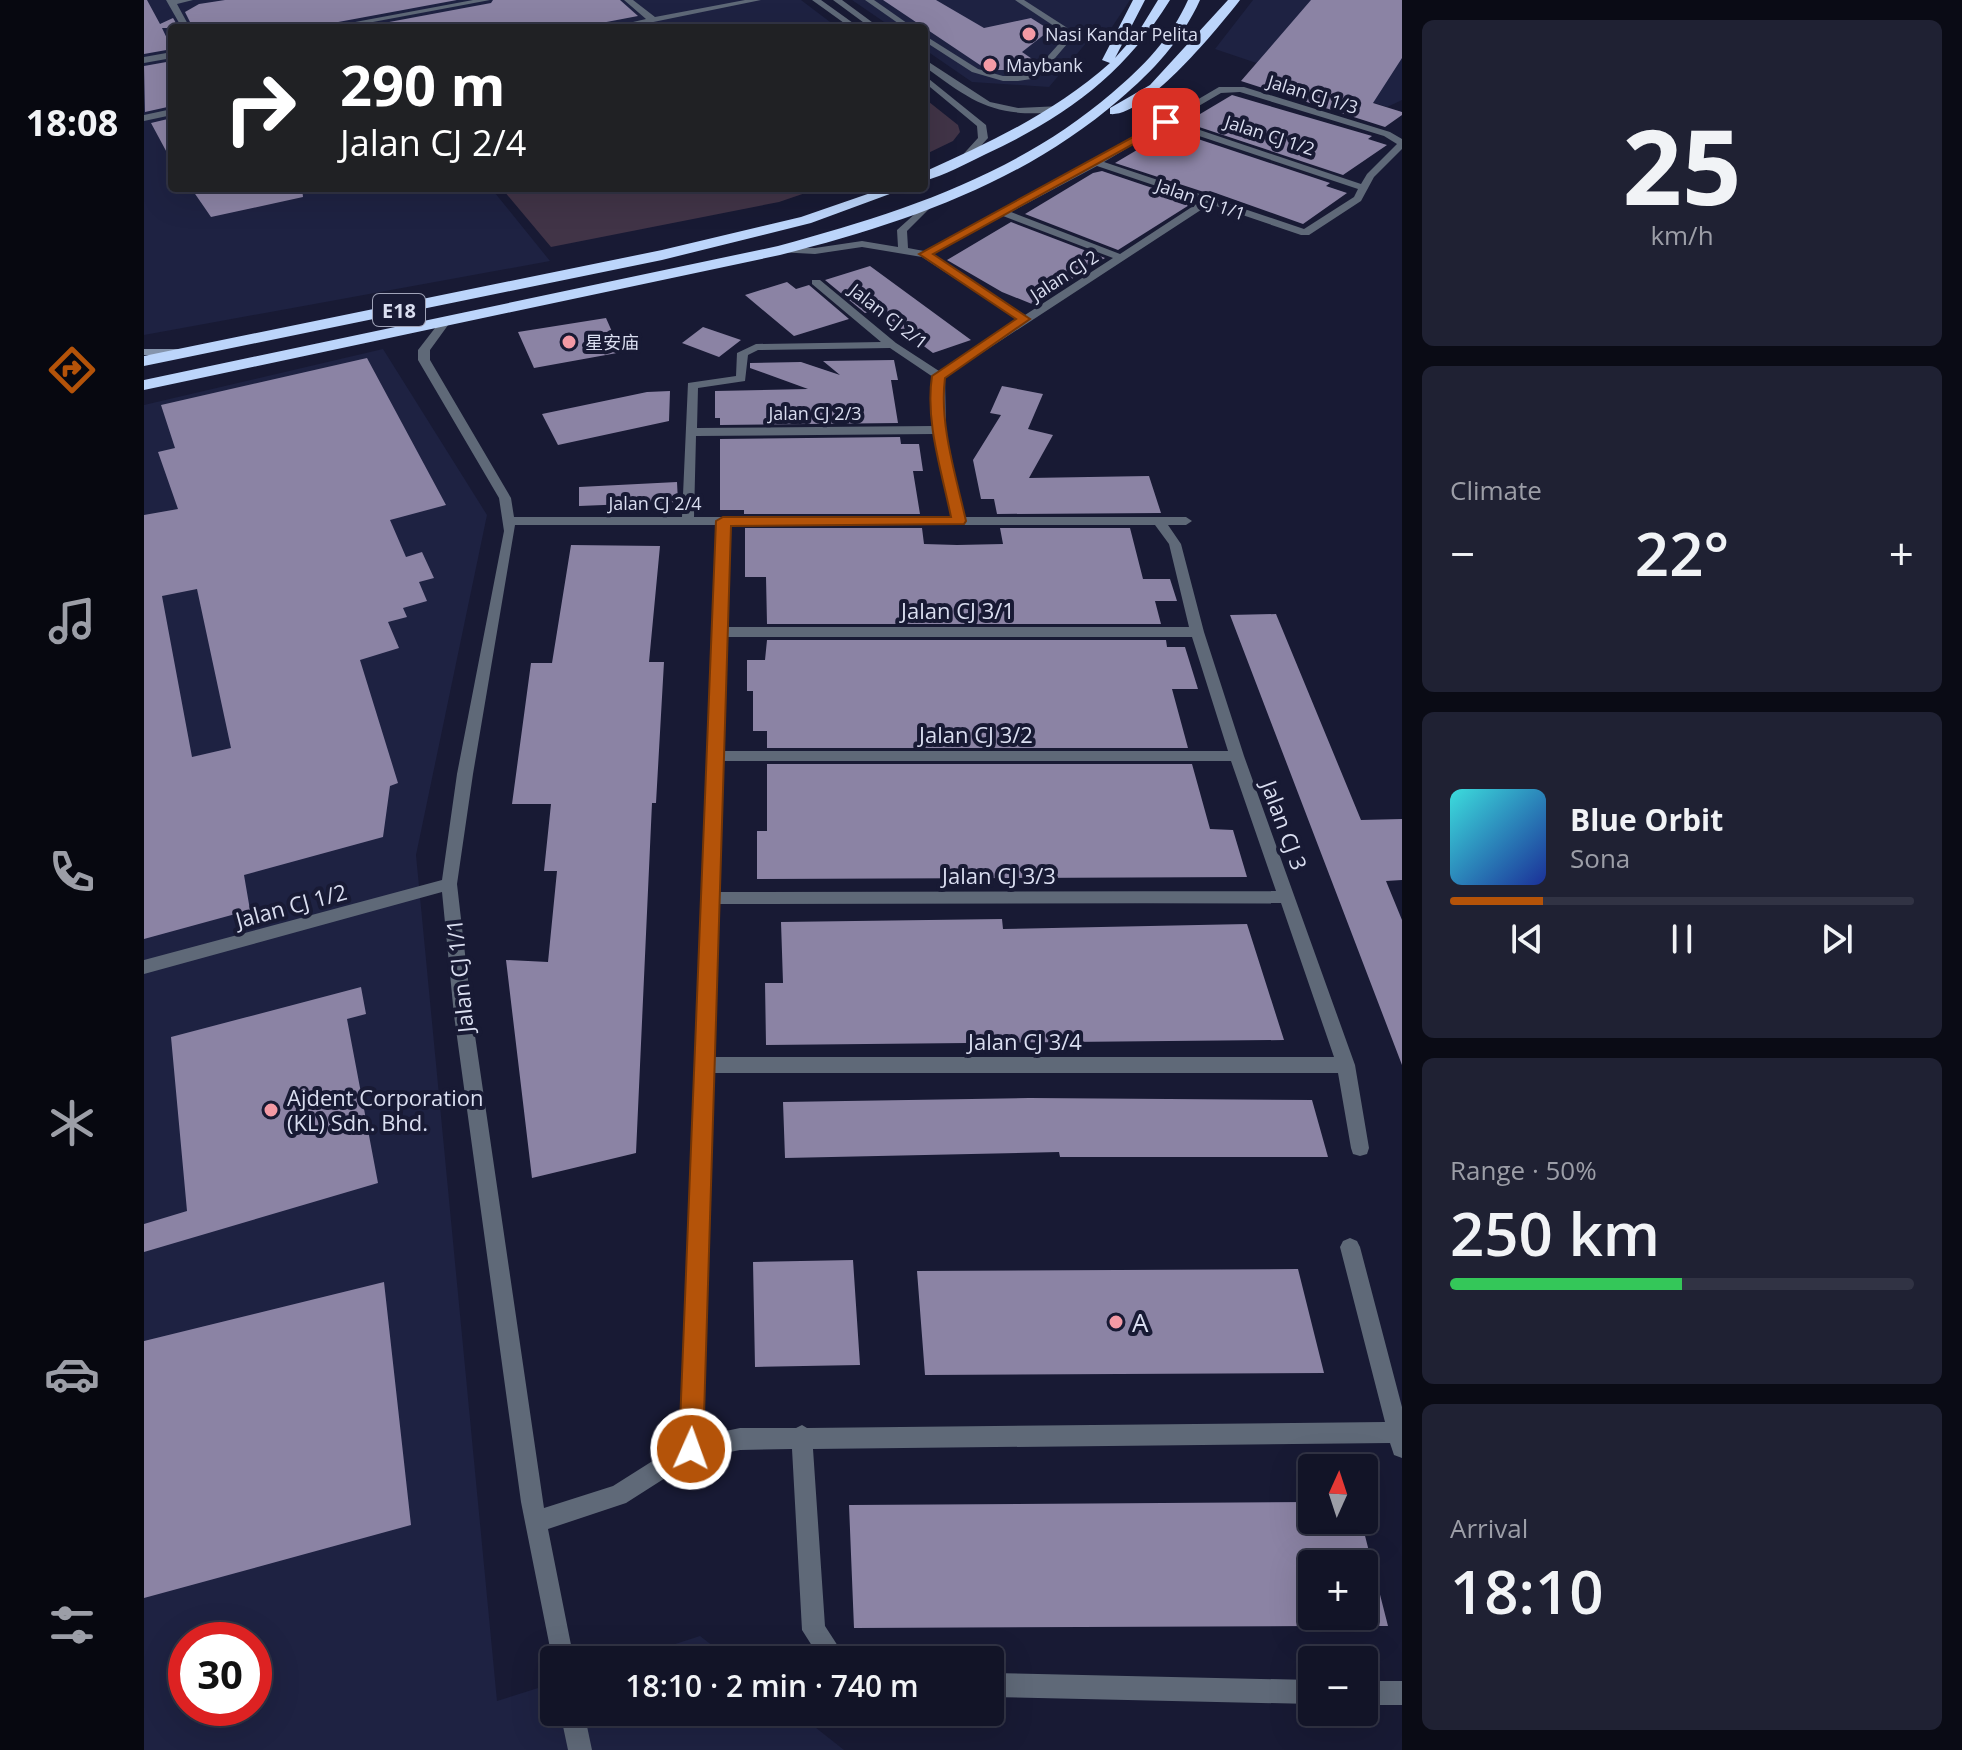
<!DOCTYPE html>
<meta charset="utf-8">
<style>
:root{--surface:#121427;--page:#1f2133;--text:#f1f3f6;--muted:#9c9ea7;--line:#313344;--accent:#b45309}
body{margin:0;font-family:"Open Sans","Noto Sans SC",sans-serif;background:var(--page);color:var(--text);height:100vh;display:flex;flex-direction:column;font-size:30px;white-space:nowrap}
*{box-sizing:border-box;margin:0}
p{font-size:26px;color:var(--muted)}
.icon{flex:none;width:44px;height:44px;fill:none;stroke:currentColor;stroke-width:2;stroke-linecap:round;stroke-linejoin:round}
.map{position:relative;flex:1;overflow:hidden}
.details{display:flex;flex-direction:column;gap:20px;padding:20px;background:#0a0b15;width:560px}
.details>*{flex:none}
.banner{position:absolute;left:24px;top:24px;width:760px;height:168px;border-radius:8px;box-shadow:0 8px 32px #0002,0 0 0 2px var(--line);background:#202124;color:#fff;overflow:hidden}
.needle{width:52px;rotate:3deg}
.buttons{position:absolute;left:1154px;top:1454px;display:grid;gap:16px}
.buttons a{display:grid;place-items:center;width:80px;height:80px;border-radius:8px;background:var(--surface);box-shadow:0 8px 32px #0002,0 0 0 2px var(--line);font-size:40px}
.speed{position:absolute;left:24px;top:1622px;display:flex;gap:16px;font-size:40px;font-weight:700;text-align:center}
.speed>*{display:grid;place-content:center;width:104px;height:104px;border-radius:50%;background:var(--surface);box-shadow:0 8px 32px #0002,0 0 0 2px var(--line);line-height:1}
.speed .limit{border:12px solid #d22;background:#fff;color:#111}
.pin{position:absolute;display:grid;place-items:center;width:68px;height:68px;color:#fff;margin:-34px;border-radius:16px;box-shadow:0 4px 12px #0006}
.me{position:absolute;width:88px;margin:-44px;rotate:2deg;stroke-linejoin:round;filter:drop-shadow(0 0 6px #0008)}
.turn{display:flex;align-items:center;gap:28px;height:168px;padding:0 40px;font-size:36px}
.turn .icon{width:104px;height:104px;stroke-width:2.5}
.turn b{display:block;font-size:56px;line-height:68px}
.big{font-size:60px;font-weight:600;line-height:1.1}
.details .card{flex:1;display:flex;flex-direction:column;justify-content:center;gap:12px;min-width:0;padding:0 28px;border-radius:12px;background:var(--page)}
.details .dial{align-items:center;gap:0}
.dial b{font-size:104px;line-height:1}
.song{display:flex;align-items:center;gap:24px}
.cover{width:96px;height:96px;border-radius:12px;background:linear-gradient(135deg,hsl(180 70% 55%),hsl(230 70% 35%))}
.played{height:8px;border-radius:4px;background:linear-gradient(90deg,var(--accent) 20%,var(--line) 20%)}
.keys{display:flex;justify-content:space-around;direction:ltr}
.heat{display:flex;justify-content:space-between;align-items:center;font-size:44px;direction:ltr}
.charge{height:12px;border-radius:6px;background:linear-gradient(90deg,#34c759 50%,var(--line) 0)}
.trip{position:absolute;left:396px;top:1646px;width:464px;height:80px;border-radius:8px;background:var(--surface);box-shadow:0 8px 32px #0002,0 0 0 2px var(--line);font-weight:600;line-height:80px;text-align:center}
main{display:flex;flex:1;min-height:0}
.tabs{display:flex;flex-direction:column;width:144px;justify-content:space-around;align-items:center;background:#070810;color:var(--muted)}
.tabs .icon{width:56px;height:56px}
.tabs .current{color:var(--accent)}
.tabs b{font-size:36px;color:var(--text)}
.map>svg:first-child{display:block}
.built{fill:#1e2242;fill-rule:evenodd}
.green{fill:#413447}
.building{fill:#8b83a4;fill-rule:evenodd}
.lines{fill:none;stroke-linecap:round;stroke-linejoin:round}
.minor{fill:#5f6978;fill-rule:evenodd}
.tertiary{fill:#5f6978;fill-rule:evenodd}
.secondary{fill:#8594ac;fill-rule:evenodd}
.motorway{fill:#bcd5fb;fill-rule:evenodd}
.route{fill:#b45309;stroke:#753606;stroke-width:2}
.poi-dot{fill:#f49aa5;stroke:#181a34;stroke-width:3}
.labels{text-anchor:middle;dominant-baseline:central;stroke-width:8;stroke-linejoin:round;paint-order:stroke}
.far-poi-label{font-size:18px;fill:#dadef0;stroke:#181a34;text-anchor:start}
.far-street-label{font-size:18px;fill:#dadef0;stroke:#181a34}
.shield{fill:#181a34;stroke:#a0a3b8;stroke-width:2}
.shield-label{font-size:20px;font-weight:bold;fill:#dadef0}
.street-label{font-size:22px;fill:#dadef0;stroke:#181a34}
.poi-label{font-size:22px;fill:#dadef0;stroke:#181a34;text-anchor:start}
.near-poi-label{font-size:26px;fill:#dadef0;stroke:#181a34;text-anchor:start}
</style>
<main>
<nav class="tabs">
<b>18:08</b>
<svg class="icon current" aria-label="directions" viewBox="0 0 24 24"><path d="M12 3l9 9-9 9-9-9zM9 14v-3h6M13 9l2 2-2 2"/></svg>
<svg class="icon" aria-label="music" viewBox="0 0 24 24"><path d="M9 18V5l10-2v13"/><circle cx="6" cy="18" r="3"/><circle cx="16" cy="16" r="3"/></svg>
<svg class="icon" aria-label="phone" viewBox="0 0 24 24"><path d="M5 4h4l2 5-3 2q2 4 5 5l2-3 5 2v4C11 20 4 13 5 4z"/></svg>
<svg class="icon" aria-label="climate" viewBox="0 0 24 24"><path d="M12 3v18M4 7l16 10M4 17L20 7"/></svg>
<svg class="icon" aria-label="car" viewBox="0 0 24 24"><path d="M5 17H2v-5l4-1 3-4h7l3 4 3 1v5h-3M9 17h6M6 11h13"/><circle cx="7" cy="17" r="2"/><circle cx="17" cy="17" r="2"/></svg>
<svg class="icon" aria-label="filters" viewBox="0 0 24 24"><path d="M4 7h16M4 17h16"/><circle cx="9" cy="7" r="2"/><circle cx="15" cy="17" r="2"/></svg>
</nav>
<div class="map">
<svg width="1258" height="1750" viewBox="0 0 1258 1750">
<rect width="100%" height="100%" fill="#181a34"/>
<path class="built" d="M 0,0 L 657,0 L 694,28 L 28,28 L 28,188 L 372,188 L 351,193 L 406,261 L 0,335 Z
M 708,0 L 986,0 L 966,30 L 948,36 L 905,87 L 828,82 L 780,49 L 780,28 L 749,28 Z
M 1109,0 L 1258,0 L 1258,100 L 1243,107 L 1071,49 Z
M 239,349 L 343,515 L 272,855 L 353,1701 L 410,1683 L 410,1712 L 652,1712 L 700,1750 L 0,1750 L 0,405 ZM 42,1640 L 110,1640 L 110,1708 L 42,1708 Z
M 556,1636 L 587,1660 L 482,1660 Z"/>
<path class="green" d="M 780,98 L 814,125 L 816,132 L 809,141 L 780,155 Z
M 372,188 L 676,188 L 635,202 L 407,247 L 360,191 Z"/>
<path class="building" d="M 0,0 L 3,0 L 16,24 L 29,18 L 35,28 L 18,28 L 28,49 L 0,54 Z
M 81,0 L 313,0 L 178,25 L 176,28 L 49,28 L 41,12 L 55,4 Z
M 349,0 L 476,0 L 494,16 L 431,28 L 213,28 L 347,3 Z
M 739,0 L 792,0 L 840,28 L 887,18 L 906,30 L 878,52 L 894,63 L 888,70 L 849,70 L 839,67 Z
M 1167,0 L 1258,0 L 1258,58 L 1229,103 L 1258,112 L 1258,115 L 1241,127 L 1097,81 Z
M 28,61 L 28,106 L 1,112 L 0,66 Z
M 1088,95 L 1228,136 L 1224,139 L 1243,145 L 1199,175 L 1049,125 L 1053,122 L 1046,120 Z
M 28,118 L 28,162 L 7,123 Z
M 1036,133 L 1186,183 L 1182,186 L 1203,193 L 1159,224 L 1066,191 L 1063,193 L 971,163 L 998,147 L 1008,150 Z
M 958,171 L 1050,202 L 974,250 L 881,214 L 949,173 Z
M 47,188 L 158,188 L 159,197 L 67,217 Z
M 867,222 L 961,258 L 888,304 L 858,292 L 803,260 Z
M 726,266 L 827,340 L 789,353 L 732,310 L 721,313 L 681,280 Z
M 643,282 L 652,289 L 665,285 L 705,319 L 650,336 L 601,295 Z
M 462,318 L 473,343 L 473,353 L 390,368 L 374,332 Z
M 559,327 L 597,340 L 575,357 L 538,343 Z
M 223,358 L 302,505 L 246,520 L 262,557 L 278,552 L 290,578 L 275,582 L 283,601 L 259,608 L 263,617 L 244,622 L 255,648 L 216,660 L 254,783 L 246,786 L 239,837 L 100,875 L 106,910 L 0,939 L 0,515 L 34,509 L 14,452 L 31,448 L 17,405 ZM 53,589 L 87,748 L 48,757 L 18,596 Z
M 750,360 L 754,380 L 747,380 L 754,423 L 576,425 L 576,418 L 571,418 L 571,391 L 664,389 L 606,368 L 606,363 L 657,362 L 696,375 L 679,361 Z
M 858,386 L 899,394 L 884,429 L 909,435 L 885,478 L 1005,476 L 1017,513 L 853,514 L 850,499 L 837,499 L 829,460 L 857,415 L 846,413 Z
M 526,391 L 525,421 L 414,445 L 398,414 L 503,392 Z
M 756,437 L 757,444 L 775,444 L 779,471 L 769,471 L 776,514 L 600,514 L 600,510 L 576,510 L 576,439 Z
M 533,482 L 534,502 L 435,506 L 435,487 Z
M 601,528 L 778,528 L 780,544 L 813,545 L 859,544 L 856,528 L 986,528 L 999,579 L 1026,579 L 1033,601 L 1011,601 L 1017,624 L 623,624 L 622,577 L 601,577 Z
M 427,545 L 516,546 L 505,662 L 520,662 L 512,803 L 508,803 L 492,1153 L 388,1178 L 362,960 L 404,962 L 413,871 L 400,871 L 407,804 L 368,804 L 387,663 L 408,663 Z
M 1132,614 L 1217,820 L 1258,819 L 1258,880 L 1242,881 L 1258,920 L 1258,1065 L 1086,615 Z
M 623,640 L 1022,640 L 1023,647 L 1041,647 L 1054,689 L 1028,689 L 1044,748 L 623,748 L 623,731 L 609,731 L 609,691 L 603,691 L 603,660 L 621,660 Z
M 623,764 L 1048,764 L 1066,829 L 1089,830 L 1103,877 L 613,879 L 613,831 L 623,831 Z
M 858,919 L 859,929 L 1103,924 L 1140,1040 L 622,1045 L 621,983 L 639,983 L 637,922 Z
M 217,987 L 222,1014 L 203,1019 L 234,1183 L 0,1252 L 0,1224 L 43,1211 L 27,1037 Z
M 885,1098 L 1168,1100 L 1184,1157 L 916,1157 L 915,1152 L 641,1158 L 639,1102 Z
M 709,1260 L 716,1365 L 611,1367 L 609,1262 Z
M 1154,1269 L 1180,1373 L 781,1375 L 773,1271 Z
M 240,1282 L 267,1525 L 0,1598 L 0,1341 Z
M 1168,1502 L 1168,1520 L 1217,1520 L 1244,1626 L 1220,1626 L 1220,1564 L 1168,1564 L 1168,1626 L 710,1628 L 705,1505 Z"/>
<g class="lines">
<path class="minor" d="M 22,0 L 49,0 L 33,4 L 46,28 L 38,28 Z
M 329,0 L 346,0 L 197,28 L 179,28 Z
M 480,0 L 489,0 L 511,17 L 601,0 L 617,0 L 480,28 L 463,28 L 502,19 Z
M 721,0 L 730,0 L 770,28 L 761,28 Z
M 871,0 L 880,0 L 925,29 L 929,37 L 894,78 L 874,81 L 859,81 L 828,72 L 780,41 L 780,35 L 834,69 L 859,76 L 874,76 L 888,74 L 921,37 L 919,32 Z
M 28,52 L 28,58 L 0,63 L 0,57 Z
M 1075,87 L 1100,87 L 1246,132 L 1258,139 L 1258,149 L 1230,177 L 1217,201 L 1165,235 L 1157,235 L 1066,204 L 801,377 L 802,431 L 820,517 L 1042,517 L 1048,521 L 1042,525 L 1024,525 L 1037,544 L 1060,632 L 1100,756 L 1211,1065 L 1225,1148 L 1223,1154 L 1216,1156 L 1209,1154 L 1207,1148 L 1194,1073 L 569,1073 L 558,1436 L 596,1428 L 652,1428 L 658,1425 L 663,1428 L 1241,1422 L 1196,1247 L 1199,1241 L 1206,1238 L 1213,1241 L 1216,1247 L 1258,1407 L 1258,1458 L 1250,1455 L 1246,1443 L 669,1449 L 681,1626 L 703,1660 L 677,1660 L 658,1630 L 648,1449 L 596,1450 L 551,1459 L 482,1503 L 404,1529 L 430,1660 L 410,1660 L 410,1668 L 377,1502 L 310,1015 L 298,892 L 0,974 L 0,960 L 298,880 L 313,774 L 360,531 L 355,498 L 274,360 L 274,350 L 298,319 L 307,321 L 286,350 L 286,360 L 367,498 L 370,517 L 538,517 L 544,383 L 592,376 L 593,353 L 612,344 L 737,342 L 668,284 L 668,280 L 676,280 L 752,343 L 795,371 L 874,320 L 778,257 L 718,247 L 671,254 L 634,252 L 630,251 L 630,247 L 671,248 L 718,241 L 754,247 L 753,230 L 783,203 L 788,206 L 763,231 L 764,248 L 780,251 L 949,161 ZM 1096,92 L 1240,136 L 1253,144 L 1223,174 L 1217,184 L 1029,121 L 1077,93 ZM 1022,125 L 1214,189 L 1210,197 L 1160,229 L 960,162 ZM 953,166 L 1057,201 L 976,254 L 867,212 ZM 859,216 L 969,258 L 881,315 L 788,254 ZM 746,348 L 789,377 L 789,426 L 553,428 L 554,388 L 601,381 L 604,355 L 614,350 ZM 790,434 L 808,517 L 550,517 L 552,436 ZM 371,525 L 572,525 L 537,1443 L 469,1486 L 400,1508 L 328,1015 L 313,884 L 329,774 ZM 585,525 L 1011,525 L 1025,544 L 1045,627 L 582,627 ZM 582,637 L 1048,637 L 1084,751 L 579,751 ZM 578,761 L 1087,761 L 1132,891 L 574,892 ZM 1137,903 L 1190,1057 L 569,1057 L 574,904 Z
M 28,109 L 28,115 L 0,121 L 0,115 Z
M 846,1673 L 1168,1680 L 1168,1704 L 846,1697 Z
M 1220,1681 L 1258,1681 L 1258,1705 L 1220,1705 Z
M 416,1712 L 440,1712 L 448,1750 L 424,1750 Z"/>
<path class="tertiary" d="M 668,0 L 677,0 L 716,28 L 707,28 Z
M 689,0 L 698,0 L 736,28 L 727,28 Z
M 780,59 L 846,102 L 874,108 L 917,106 L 921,109 L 917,112 C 851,118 831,104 780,66 Z
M 780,75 L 842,125 L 844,138 L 822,162 L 814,160 L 834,138 L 833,126 L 780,82 Z"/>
<path class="secondary" d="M 0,349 L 38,349 L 44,352 L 38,355 L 0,355 Z"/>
<path class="motorway" d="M 989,0 L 1001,0 L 971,58 L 995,31 L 1014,0 L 1026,0 C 979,76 921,117 842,154 C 822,164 801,175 780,181 L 780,172 C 847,142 911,112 966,63 L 958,60 Z
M 1044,0 L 1056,0 C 1038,40 1009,71 976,99 C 879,183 759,224 636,255 L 0,390 L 0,380 L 634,246 C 755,213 871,176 968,93 C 999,67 1027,38 1044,0 Z
M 1084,0 L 1096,0 C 1075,27 1001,118 966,114 L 966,108 L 1006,85 Z
M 741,188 L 762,188 L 667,223 L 518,260 L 0,366 L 0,356 L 518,250 L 657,217 Z"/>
</g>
<path class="route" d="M 1022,119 L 1027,122 L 1026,124 L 789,254 L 886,319 L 801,378 C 795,424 812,476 822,521 L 820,524 L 587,526 L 559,1449 L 555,1458 L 547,1462 L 538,1458 L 535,1449 L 572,521 L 579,517 L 807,517 C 798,472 781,422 788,376 L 872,319 L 775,254 Z"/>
<g class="poi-dot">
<circle cx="885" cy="34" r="8"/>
<circle cx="846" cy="65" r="8"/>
<circle cx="425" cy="342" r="8"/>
<circle cx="127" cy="1110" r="8"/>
<circle cx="972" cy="1322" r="8"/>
</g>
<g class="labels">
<g class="far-poi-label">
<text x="901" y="34">Nasi Kandar Pelita</text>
<text x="862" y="65">Maybank</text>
<text x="441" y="342">星安庙</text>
</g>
<g class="far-street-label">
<text transform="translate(1169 94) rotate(17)">Jalan CJ 1/3</text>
<text transform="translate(1126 135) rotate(18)">Jalan CJ 1/2</text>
<text transform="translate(1057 199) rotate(19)">Jalan CJ 1/1</text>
<text transform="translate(920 275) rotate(-33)">Jalan CJ 2</text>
<text transform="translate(745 316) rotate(38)">Jalan CJ 2/1</text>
<text x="671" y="413">Jalan CJ 2/3</text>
<text x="511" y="503">Jalan CJ 2/4</text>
</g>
<rect class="shield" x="229" y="294" width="52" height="32" rx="6"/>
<g class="shield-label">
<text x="255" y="310">E18</text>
</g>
<g class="street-label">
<text x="814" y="610">Jalan CJ 3/1</text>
<text x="832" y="734">Jalan CJ 3/2</text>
<text transform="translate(1141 825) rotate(70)">Jalan CJ 3</text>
<text x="855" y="875">Jalan CJ 3/3</text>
<text transform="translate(147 905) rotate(-15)">Jalan CJ 1/2</text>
<text transform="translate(315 976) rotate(-96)">Jalan CJ 1/1</text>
<text x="881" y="1041">Jalan CJ 3/4</text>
</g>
<g class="poi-label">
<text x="143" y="1097">Ajdent Corporation<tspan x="143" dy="25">(KL) Sdn. Bhd.</tspan></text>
</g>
<g class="near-poi-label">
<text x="988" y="1322">A</text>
</g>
</g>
</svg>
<div class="buttons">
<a><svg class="needle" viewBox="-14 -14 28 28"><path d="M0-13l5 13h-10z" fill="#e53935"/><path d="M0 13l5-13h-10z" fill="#9c9ea7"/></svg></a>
<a>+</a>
<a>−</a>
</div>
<div class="speed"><div class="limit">30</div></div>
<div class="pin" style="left:1022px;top:122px;background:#d93025"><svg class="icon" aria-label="arrive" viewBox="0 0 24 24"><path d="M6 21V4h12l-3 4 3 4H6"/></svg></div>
<svg class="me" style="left:547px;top:1449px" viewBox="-20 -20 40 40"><circle r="17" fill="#b45309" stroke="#fff" stroke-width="3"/><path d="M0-11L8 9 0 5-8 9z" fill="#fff"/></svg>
<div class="trip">18:10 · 2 min · 740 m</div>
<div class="banner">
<div class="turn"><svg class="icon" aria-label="right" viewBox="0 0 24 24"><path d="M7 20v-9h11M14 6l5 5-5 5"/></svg><div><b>290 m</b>Jalan CJ 2/4</div></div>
</div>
</div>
<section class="details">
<div class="card dial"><b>25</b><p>km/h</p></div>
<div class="card"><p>Climate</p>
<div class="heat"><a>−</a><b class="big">22°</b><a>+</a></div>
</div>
<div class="card">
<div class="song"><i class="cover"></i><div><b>Blue Orbit</b><p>Sona</p></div></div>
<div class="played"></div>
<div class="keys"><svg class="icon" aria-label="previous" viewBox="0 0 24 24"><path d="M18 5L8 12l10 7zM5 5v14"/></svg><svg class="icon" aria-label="pause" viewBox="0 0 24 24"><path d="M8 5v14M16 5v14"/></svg><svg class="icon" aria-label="next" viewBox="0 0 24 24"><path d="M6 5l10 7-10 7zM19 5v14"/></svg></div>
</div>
<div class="card"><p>Range · 50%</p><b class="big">250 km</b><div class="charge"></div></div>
<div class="card"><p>Arrival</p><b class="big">18:10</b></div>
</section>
</main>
